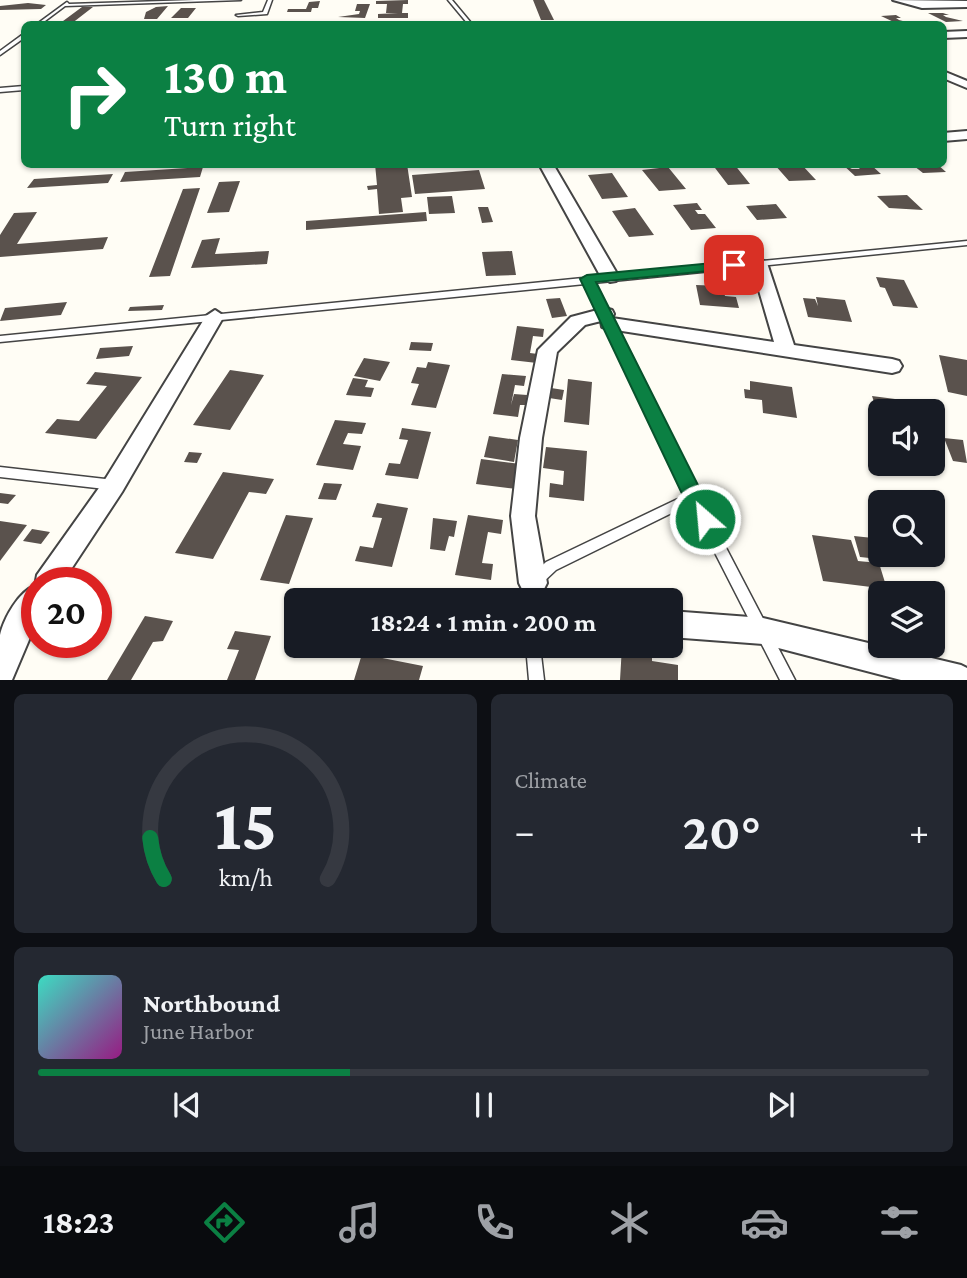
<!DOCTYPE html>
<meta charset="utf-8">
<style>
:root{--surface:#171b24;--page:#242831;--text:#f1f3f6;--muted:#9ea1a6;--line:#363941;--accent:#0b8043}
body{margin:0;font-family:"Crimson Pro",serif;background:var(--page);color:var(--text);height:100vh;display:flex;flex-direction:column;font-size:26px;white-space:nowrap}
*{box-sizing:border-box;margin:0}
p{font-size:23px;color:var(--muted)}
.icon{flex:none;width:38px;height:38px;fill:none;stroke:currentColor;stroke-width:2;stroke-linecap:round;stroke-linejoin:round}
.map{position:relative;height:680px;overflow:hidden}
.panel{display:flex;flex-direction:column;gap:14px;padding:14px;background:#0d0f14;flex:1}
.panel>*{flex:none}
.guide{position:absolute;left:21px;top:21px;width:926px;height:147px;border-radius:10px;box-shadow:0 2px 5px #0004;background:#0b8043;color:#fff;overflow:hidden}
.controls{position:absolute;left:868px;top:399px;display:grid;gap:14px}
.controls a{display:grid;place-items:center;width:77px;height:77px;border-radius:10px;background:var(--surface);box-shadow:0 2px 5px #0004;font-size:35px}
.speed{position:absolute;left:21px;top:567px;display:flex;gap:14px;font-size:35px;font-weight:700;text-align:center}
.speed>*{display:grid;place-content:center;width:91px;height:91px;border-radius:50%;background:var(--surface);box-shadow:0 2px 5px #0004;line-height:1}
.speed .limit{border:10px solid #d22;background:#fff;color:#111}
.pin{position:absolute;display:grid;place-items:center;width:60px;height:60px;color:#fff;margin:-30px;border-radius:14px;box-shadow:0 4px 10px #0006}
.me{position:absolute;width:77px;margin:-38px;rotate:333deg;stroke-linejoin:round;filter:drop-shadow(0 0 5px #0008)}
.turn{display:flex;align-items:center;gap:24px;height:147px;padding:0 28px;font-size:32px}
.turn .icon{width:91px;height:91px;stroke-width:2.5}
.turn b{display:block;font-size:49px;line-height:60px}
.big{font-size:52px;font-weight:700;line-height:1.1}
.panel .tile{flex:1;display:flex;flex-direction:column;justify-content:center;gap:10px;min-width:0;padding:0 24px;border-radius:10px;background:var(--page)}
.panel .dial{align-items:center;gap:0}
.dial svg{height:182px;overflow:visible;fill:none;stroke:var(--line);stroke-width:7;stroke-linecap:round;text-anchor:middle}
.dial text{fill:var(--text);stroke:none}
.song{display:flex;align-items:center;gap:21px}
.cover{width:84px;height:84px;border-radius:10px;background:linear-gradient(135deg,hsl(170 70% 55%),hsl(310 70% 35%))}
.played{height:7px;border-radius:4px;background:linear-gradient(90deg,var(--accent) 35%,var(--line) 35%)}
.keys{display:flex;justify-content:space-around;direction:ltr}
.heat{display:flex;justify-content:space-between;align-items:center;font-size:38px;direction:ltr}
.panel .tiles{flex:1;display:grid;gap:14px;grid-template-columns:1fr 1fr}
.tile:last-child{grid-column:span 2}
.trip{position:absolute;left:284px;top:588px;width:399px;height:70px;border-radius:10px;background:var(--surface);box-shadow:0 2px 5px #0004;font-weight:700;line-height:70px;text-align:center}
.tabs{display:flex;height:112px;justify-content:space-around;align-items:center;background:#090b0e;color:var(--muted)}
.tabs .icon{width:49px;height:49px}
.tabs .current{color:var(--accent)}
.tabs b{font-size:32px;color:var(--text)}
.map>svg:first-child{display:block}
.building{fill:#5a524d}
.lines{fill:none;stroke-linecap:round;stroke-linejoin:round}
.service-casing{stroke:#444;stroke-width:3}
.minor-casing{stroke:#444;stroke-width:4}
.service{fill:#fff;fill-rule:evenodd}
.minor{fill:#fff;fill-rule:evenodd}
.route{fill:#0b8043;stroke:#07532c;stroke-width:2}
</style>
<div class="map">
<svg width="967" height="680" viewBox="0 0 967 680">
<rect width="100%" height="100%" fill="#fffdf5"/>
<path class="building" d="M 408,0 L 408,4 L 403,4 L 402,13 L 408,13 L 408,18 L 378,18 L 378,14 L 398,13 L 386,13 L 387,4 L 376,4 L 376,1 Z
M 533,0 L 544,0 L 554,20 L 541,20 Z
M 320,1 L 318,8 L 312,8 L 311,12 L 287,12 L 288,9 L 306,9 L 309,2 Z
M 28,3 L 46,5 L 41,9 L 0,10 L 0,6 Z
M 357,4 L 370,4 L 365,18 L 338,17 L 359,14 L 360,11 L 355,11 Z
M 168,6 L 157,19 L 144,19 L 146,12 L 156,7 Z
M 82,7 L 93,7 L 71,24 L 59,24 Z
M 181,8 L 196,8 L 188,18 L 171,18 Z
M 928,13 L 943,13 L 949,15 L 943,15 L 946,17 L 963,21 L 946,22 Z
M 896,15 L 901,18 L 896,18 L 899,20 L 914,24 L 898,24 L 881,16 Z
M 375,164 L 407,164 L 412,197 L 401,198 L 403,212 L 379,214 L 377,189 L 368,190 L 367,186 L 377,185 Z
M 712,164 L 734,164 L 750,184 L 728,185 Z
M 774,164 L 801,164 L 816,180 L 789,181 Z
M 842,164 L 852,169 L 860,169 L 854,164 L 870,164 L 881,174 L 855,176 Z
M 937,164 L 946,172 L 923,173 L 914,166 Z
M 203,167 L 200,177 L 120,182 L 125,172 Z
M 668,167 L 686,189 L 659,191 L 642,170 Z
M 479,170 L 485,189 L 415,194 L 412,175 Z
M 612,173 L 628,197 L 602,199 L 588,175 Z
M 113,174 L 108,183 L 27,188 L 34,179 Z
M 240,181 L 229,212 L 207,213 L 219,182 Z
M 200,188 L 170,276 L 149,277 L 183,189 Z
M 907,195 L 923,210 L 889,208 L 877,196 Z
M 452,196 L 455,213 L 429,214 L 427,197 Z
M 697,203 L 702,210 L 695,210 L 698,214 L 705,214 L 716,228 L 691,230 L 673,205 Z
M 776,204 L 787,218 L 757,220 L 746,206 Z
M 478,207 L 488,207 L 493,222 L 482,223 Z
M 635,208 L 654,235 L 629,237 L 612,211 Z
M 37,212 L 17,244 L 108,237 L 103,249 L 0,257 L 0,235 L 14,213 Z
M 426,212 L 427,221 L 306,230 L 306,221 Z
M 220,238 L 215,254 L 269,251 L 267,264 L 191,268 L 202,240 Z
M 512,251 L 516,275 L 486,276 L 482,252 Z
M 876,277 L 904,280 L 918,308 L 893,306 L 885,288 L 880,287 Z
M 696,285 L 722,286 L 725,296 L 736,297 L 739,308 L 700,305 Z
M 816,297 L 845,300 L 852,322 L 808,317 L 803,298 L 815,299 L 818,306 Z
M 560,298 L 567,316 L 552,318 L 546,299 Z
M 67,302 L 61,315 L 0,321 L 5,308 Z
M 164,305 L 162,310 L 128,311 L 130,307 Z
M 517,326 L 544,329 L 543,337 L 533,336 L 530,353 L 538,354 L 537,363 L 511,360 Z
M 411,342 L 433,343 L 431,351 L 409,350 Z
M 133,346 L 129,356 L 96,359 L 100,348 Z
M 939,355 L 967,360 L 967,396 L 948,392 Z
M 364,358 L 390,362 L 380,381 L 354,376 Z
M 428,362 L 450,365 L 436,408 L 411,405 L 419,384 L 411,383 L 417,367 L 426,368 Z
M 230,370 L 264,375 L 230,430 L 193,425 Z
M 95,372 L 142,377 L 96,439 L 45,433 L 57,419 L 79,421 L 107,386 L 86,384 Z
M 502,374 L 526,376 L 524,386 L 515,385 L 511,405 L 514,394 L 527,395 L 526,405 L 520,405 L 518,417 L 493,414 Z
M 353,378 L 368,380 L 365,387 L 374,388 L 371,397 L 346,395 Z
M 568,379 L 592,382 L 589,425 L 564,422 Z
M 750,381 L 792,387 L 797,418 L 763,413 L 762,400 L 745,398 L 744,389 L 750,390 Z
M 551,388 L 564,390 L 562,400 L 549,398 Z
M 872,396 L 918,402 L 922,411 L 880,411 L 878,414 Z
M 335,420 L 366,423 L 362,434 L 348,433 L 343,444 L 361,446 L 353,470 L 316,465 Z
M 402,428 L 431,432 L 418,479 L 385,475 L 389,463 L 400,464 L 408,440 L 399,439 Z
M 489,436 L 518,440 L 514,462 L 484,457 Z
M 944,438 L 963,440 L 967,463 L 953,461 Z
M 546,447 L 587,451 L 584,501 L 549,497 L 550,483 L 563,485 L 564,471 L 543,468 Z
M 189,452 L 202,453 L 197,463 L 184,462 Z
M 481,459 L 521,464 L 517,489 L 476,484 Z
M 223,472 L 274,479 L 266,494 L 249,492 L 213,559 L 175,553 Z
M 324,483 L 342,484 L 336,500 L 318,499 Z
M 0,493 L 16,495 L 8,504 L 0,503 Z
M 377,503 L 408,508 L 392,567 L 355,561 L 360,546 L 373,548 L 382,518 L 372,517 Z
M 286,515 L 313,518 L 289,584 L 260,580 Z
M 468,515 L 503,520 L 501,534 L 488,532 L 482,563 L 493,564 L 491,580 L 455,575 Z
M 433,518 L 457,521 L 454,537 L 449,536 L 445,551 L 430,549 Z
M 0,521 L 27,525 L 0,561 Z
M 32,529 L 50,532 L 41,544 L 23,541 Z
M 812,535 L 851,540 L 858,561 L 879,563 L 887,589 L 823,581 Z
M 854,536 L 873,538 L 879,559 L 860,557 Z
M 145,616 L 173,621 L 163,641 L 153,642 L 131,680 L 107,680 Z
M 235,631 L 271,636 L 255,680 L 227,680 L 239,650 L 227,649 Z
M 622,646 L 652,649 L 652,661 L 678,665 L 678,680 L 620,680 Z
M 362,654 L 423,666 L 419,680 L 354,680 Z"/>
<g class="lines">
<g class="service-casing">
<path id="service" d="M 195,0 L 241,0 L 65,6 L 41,24 L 37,24 L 67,2 L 69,4 Z
M 268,0 L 272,0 L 267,14 L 238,16 L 236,15 L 263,12 Z
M 448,0 L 452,0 L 472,24 L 468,24 Z
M 22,35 L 24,35 L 24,38 L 0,55 L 0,51 Z
M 24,86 L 24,90 L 0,92 L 0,88 Z
M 967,241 L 967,245 L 593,283 L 699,496 L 795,680 L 780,680 L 690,504 L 556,570 L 539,586 L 538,600 L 524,600 L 528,579 L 546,562 L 686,495 L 585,284 L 0,342 L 0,336 L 583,278 L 587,276 L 590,278 Z
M 0,467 L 114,480 L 118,482 L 120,485 L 118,488 L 114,490 L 0,477 Z
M 526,646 L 540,646 L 544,680 L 529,680 Z"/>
</g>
<g class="minor-casing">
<path id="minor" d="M 893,0 L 967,1 L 967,7 L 922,8 Z
M 967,31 L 967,37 L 943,38 L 943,32 Z
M 943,71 L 967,81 L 967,88 L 943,78 Z
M 967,131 L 967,139 L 943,141 L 943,133 Z
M 539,164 L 553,164 L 619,277 L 616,281 L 610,282 L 601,277 Z
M 759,258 L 767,263 L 794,345 L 892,359 L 899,361 L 902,366 L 899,371 L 892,373 L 609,329 L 602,327 L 601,321 L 585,325 L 557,352 L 542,438 L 535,516 L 547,583 L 543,591 L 533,595 L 523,591 L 519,583 L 511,516 L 520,438 L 538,350 L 571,317 L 605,308 L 612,310 L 614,314 L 612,318 L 774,342 L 751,263 Z
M 215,310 L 224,316 L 122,492 L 62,583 L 37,583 L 37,621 L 12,680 L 0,680 C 0,665 0,648 0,635 C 4,618 19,591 35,586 L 37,575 L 106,478 L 206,316 Z
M 670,611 L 763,618 L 961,665 L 967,668 L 967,680 L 901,680 L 763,644 L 670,637 Z"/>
</g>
<use href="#service" class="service"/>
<use href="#minor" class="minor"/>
</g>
<path class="route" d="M 734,261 L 741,265 L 739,268 L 596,282 L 715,519 L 712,525 L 705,528 L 697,525 L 694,519 L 580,279 L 587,275 Z"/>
</svg>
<div class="controls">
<a><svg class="icon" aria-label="sound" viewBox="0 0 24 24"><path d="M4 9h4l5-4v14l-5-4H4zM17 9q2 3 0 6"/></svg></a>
<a><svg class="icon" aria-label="search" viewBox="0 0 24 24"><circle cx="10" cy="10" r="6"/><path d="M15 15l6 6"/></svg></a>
<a><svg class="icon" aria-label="layers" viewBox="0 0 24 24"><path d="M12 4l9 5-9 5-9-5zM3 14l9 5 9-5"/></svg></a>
</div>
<div class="speed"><div class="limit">20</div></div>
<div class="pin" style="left:734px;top:265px;background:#d93025"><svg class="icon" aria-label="arrive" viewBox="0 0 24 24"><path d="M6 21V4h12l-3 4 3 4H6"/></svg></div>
<svg class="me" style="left:705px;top:519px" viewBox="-20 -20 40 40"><circle r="17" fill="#0b8043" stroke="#fff" stroke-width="3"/><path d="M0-11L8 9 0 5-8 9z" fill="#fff"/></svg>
<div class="trip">18:24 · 1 min · 200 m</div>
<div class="guide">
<div class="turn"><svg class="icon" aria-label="right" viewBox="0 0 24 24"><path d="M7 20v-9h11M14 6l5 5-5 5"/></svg><div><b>130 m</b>Turn right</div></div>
</div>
</div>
<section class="panel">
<div class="tiles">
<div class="tile dial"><svg viewBox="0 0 100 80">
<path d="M14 69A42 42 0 1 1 86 69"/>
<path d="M14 69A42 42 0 0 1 8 51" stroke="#0b8043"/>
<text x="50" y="56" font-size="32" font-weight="700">15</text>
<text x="50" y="72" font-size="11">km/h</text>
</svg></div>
<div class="tile"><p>Climate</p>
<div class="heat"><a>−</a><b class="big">20°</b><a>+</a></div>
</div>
<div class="tile">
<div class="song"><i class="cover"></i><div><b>Northbound</b><p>June Harbor</p></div></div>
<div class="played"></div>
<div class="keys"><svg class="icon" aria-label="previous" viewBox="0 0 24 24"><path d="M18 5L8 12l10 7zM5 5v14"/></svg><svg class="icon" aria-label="pause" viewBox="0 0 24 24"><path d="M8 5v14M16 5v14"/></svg><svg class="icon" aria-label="next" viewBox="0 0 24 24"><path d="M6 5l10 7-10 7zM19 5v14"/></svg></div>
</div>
</div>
</section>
<nav class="tabs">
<b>18:23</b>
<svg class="icon current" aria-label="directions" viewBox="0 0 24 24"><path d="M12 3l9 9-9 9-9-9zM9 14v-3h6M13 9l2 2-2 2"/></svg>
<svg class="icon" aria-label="music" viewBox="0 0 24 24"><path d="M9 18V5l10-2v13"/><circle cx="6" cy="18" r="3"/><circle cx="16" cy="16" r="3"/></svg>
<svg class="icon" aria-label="phone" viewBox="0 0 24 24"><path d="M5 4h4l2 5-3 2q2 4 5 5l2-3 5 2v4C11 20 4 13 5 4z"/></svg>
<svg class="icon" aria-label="climate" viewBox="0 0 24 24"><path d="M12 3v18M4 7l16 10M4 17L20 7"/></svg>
<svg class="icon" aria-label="car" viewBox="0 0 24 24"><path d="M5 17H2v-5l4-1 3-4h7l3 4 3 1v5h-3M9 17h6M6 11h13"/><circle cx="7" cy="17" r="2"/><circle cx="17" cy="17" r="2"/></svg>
<svg class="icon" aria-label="filters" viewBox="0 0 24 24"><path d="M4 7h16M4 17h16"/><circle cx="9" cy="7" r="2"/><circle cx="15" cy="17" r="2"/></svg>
</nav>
